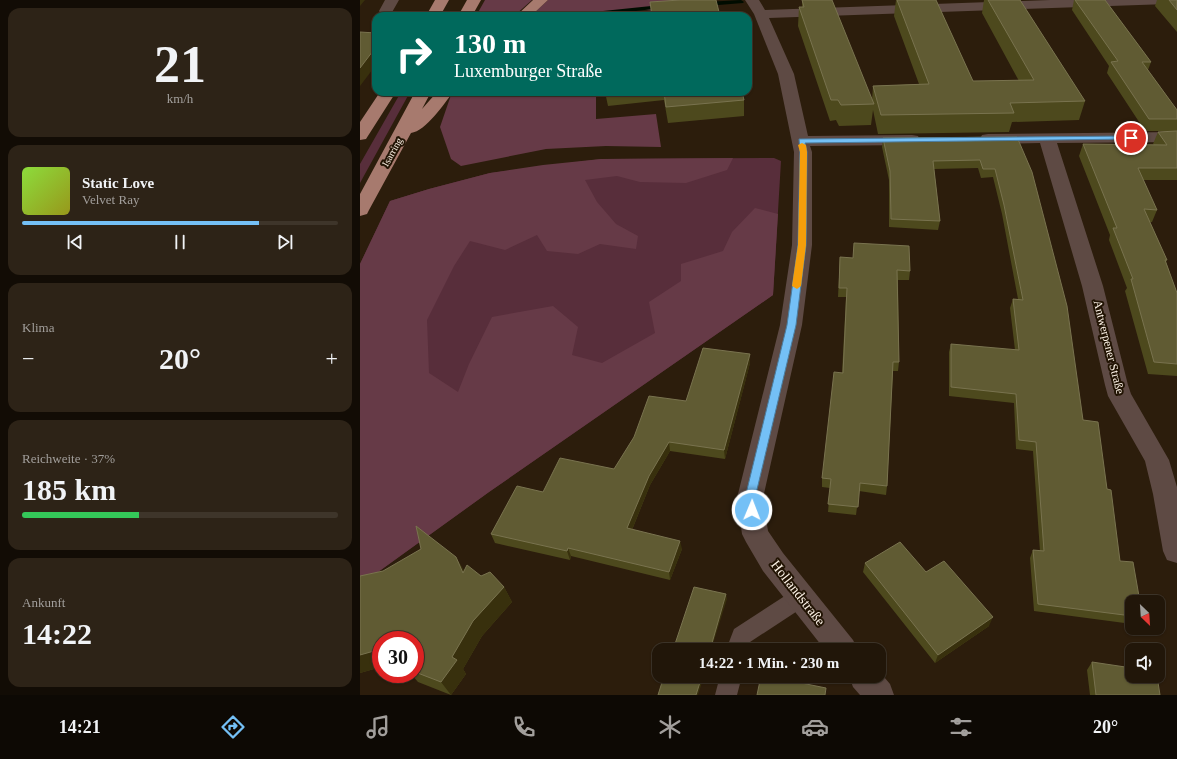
<!DOCTYPE html>
<html lang="de">
<meta charset="utf-8">
<style>
:root{--surface:#211609;--page:#2d2317;--text:#f1f3f6;--muted:#a29f9c;--line:#3e352a;--accent:#74c0f6}
body{margin:0;font-family:"Times New Roman",serif;background:var(--page);color:var(--text);height:100vh;display:flex;flex-direction:column;font-size:15px;white-space:nowrap}
*{box-sizing:border-box;margin:0}
p{font-size:13px;color:var(--muted)}
.icon{flex:none;width:22px;height:22px;fill:none;stroke:currentColor;stroke-width:2;stroke-linecap:round;stroke-linejoin:round}
.map{position:relative;flex:1;overflow:hidden}
.sheet{display:flex;flex-direction:column;gap:8px;padding:8px;background:#120c05;width:360px}
.sheet>*{flex:none}
.top-card{position:absolute;left:12px;top:12px;width:380px;height:84px;border-radius:12px;box-shadow:0 1px 3px #0004,0 0 0 1px var(--line);background:#00695c;color:#fff;overflow:hidden}
.needle{width:26px;rotate:155deg}
.tools{position:absolute;left:765px;top:595px;display:grid;gap:8px}
.tools a{display:grid;place-items:center;width:40px;height:40px;border-radius:8px;background:var(--surface);box-shadow:0 1px 3px #0004,0 0 0 1px var(--line);font-size:20px}
.speed{position:absolute;left:12px;top:631px;display:flex;gap:8px;font-size:20px;font-weight:700;text-align:center}
.speed>*{display:grid;place-content:center;width:52px;height:52px;border-radius:50%;background:var(--surface);box-shadow:0 1px 3px #0004,0 0 0 1px var(--line);line-height:1}
.speed .limit{border:6px solid #d22;background:#fff;color:#111}
.pin{position:absolute;display:grid;place-items:center;width:34px;height:34px;color:#fff;margin:-17px;border:2px solid #fff;border-radius:50%;box-shadow:0 1px 4px #0007}
.me{position:absolute;width:44px;margin:-22px;rotate:1deg;stroke-linejoin:round;filter:drop-shadow(0 0 3px #0008)}
.turn{display:flex;align-items:center;gap:14px;height:84px;padding:0 16px;font-size:18px}
.turn .icon{width:52px;height:52px;stroke-width:2.5}
.turn b{display:block;font-size:28px;line-height:34px}
.big{font-size:30px;font-weight:700;line-height:1.1}
.sheet .tile{flex:1;display:flex;flex-direction:column;justify-content:center;gap:6px;min-width:0;padding:0 14px;border-radius:12px;background:var(--page)}
.sheet .dial{align-items:center;gap:0}
.dial b{font-size:52px;line-height:1}
.song{display:flex;align-items:center;gap:12px}
.cover{width:48px;height:48px;border-radius:6px;background:linear-gradient(135deg,hsl(90 70% 55%),hsl(60 70% 35%))}
.played{height:4px;border-radius:2px;background:linear-gradient(90deg,var(--accent) 75%,var(--line) 75%)}
.keys{display:flex;justify-content:space-around;direction:ltr}
.heat{display:flex;justify-content:space-between;align-items:center;font-size:22px;direction:ltr}
.charge{height:6px;border-radius:3px;background:linear-gradient(90deg,#34c759 37%,var(--line) 0)}
.trip{position:absolute;left:292px;top:643px;width:234px;height:40px;border-radius:12px;background:var(--surface);box-shadow:0 1px 3px #0004,0 0 0 1px var(--line);font-weight:700;line-height:40px;text-align:center}
.dock{display:flex;height:64px;justify-content:space-around;align-items:center;background:#0d0904;color:var(--muted)}
.dock .icon{width:28px;height:28px}
.dock .on{color:var(--accent)}
.dock b{font-size:18px;color:var(--text)}
main{display:flex;flex:1;min-height:0}
.map>svg:first-child{display:block}
.green{fill:#582e3b}
.forest{fill:#663a47}
.lines{fill:none;stroke-linecap:round;stroke-linejoin:round}
.stream{fill:#000c00;fill-rule:evenodd}
.service{fill:#5e4a44;fill-rule:evenodd}
.minor{fill:#5e4a44;fill-rule:evenodd}
.trunk{fill:#a77a6e;fill-rule:evenodd}
.wall{fill:#4d491d}
.shaded-wall{fill:#38300d}
.building{fill:#605b33;stroke:#79734f}
.route{fill:#74c0f6;stroke:#4b7da0}
.slow{fill:#f59e0b}
.labels{text-anchor:middle;dominant-baseline:central;stroke-width:4;stroke-linejoin:round;paint-order:stroke}
.far-street-label{font-size:10px;fill:#fdf3e7;stroke:#221404}
.street-label{font-size:12px;fill:#fdf3e7;stroke:#221404}
.near-street-label{font-size:14px;fill:#fdf3e7;stroke:#221404}
</style>
<main>
<section class="sheet">
<div class="tile dial"><b>21</b><p>km/h</p></div>
<div class="tile">
<div class="song"><i class="cover"></i><div><b>Static Love</b><p>Velvet Ray</p></div></div>
<div class="played"></div>
<div class="keys"><svg class="icon" aria-label="previous" viewBox="0 0 24 24"><path d="M18 5L8 12l10 7zM5 5v14"/></svg><svg class="icon" aria-label="pause" viewBox="0 0 24 24"><path d="M8 5v14M16 5v14"/></svg><svg class="icon" aria-label="next" viewBox="0 0 24 24"><path d="M6 5l10 7-10 7zM19 5v14"/></svg></div>
</div>
<div class="tile"><p>Klima</p>
<div class="heat"><a>−</a><b class="big">20°</b><a>+</a></div>
</div>
<div class="tile"><p>Reichweite · 37%</p><b class="big">185 km</b><div class="charge"></div></div>
<div class="tile"><p>Ankunft</p><b class="big">14:22</b></div>
</section>
<div class="map">
<svg width="817" height="695" viewBox="0 0 817 695">
<rect width="100%" height="100%" fill="#2c1d0c"/>
<path class="green" d="M 41,92 L 50,92 L 0,183 L 0,164 Z
M 414,158 L 421,161 L 413,295 L 129,492 L 0,585 L 0,264 L 30,201 L 69,189 L 130,173 L 241,159 Z"/>
<path class="forest" d="M 125,0 L 172,0 L 154,16 L 116,16 Z
M 188,0 L 326,0 L 296,11 L 276,9 L 255,16 L 171,16 Z
M 92,92 L 236,92 L 236,119 L 296,114 L 301,147 L 246,146 L 186,149 L 101,166 L 91,159 L 80,127 Z
M 373,158 L 367,170 L 326,183 L 280,182 L 257,176 L 225,180 L 237,202 L 256,224 L 278,236 L 276,249 L 240,244 L 218,254 L 187,251 L 177,235 L 145,250 L 110,241 L 94,266 L 67,320 L 69,373 L 98,392 L 109,364 L 132,317 L 193,306 L 218,327 L 212,355 L 242,363 L 295,333 L 289,302 L 321,281 L 321,264 L 363,251 L 372,232 L 395,208 L 418,214 L 413,295 L 129,492 L 0,585 L 0,264 L 30,201 L 69,189 L 130,173 L 183,165 L 241,159 Z"/>
<g class="lines">
<path class="stream" d="M 381,0 L 384,2 L 383,3 L 346,6 L 343,4 L 346,2 Z
M 301,5 L 303,6 L 303,8 L 230,16 L 211,16 L 214,14 Z"/>
<path class="service" d="M 441,587 L 448,590 L 451,597 L 448,604 L 390,642 L 388,650 L 366,650 L 374,629 L 434,590 Z
M 360,676 L 382,676 L 377,695 L 355,695 Z"/>
<path class="minor" d="M 25,0 L 39,0 L 31,14 L 21,14 L 19,11 Z
M 385,0 L 399,0 L 405,10 L 690,0 L 815,0 L 813,3 L 808,4 L 409,18 L 434,74 L 448,136 L 552,135 L 558,136 L 560,140 L 558,144 L 552,145 L 450,146 L 452,152 L 452,245 L 442,325 L 403,498 L 408,531 L 423,553 L 493,640 L 498,650 L 465,650 L 403,571 L 386,542 L 382,534 L 377,498 L 420,325 L 432,245 L 434,152 L 418,74 L 394,14 Z
M 817,132 L 817,142 L 697,143 L 743,286 L 768,385 L 771,394 L 809,460 L 817,487 L 817,563 L 807,560 L 803,551 L 793,494 L 785,461 L 748,396 L 745,385 L 722,286 L 680,143 L 628,144 L 622,143 L 620,139 L 622,135 L 628,134 Z
M 519,671 L 530,684 L 534,695 L 500,695 L 493,687 L 489,676 L 519,676 Z"/>
<path class="trunk" d="M 75,0 L 89,0 L 80,16 L 66,16 Z
M 107,0 L 121,0 L 112,16 L 98,16 Z
M 173,0 L 188,0 L 171,16 L 156,16 Z
M 20,92 L 36,92 L 6,139 L 0,140 L 0,122 Z
M 55,92 L 71,92 L 62,109 L 77,92 L 93,92 C 84,104 66,131 51,133 L 9,210 L 7,214 L 0,216 L 0,194 Z"/>
</g>
<path class="wall" d="M 442,0 L 512,101 L 513,86 L 559,84 L 534,16 L 536,0 L 576,0 L 613,81 L 659,81 L 622,13 L 624,0 L 660,0 L 725,101 L 719,120 L 652,122 L 649,132 L 518,134 L 513,110 L 511,125 L 479,126 L 476,120 L 470,121 L 438,26 L 439,7 L 442,7 Z
M 714,0 L 745,0 L 791,62 L 788,70 L 817,110 L 817,131 L 785,131 L 747,73 L 749,66 L 712,10 Z
M 797,0 L 817,0 L 817,32 L 795,6 Z
M 245,92 L 382,92 L 384,100 L 384,116 L 308,123 L 304,100 L 248,106 Z
M 817,131 L 817,180 L 783,180 L 797,210 L 792,222 L 790,222 L 807,260 L 806,262 L 817,293 L 817,376 L 788,374 L 765,291 L 767,288 L 749,240 L 750,235 L 719,156 L 723,144 L 794,145 L 793,144 L 798,132 Z
M 657,137 L 723,420 L 747,489 L 760,561 L 772,602 L 772,624 L 674,611 L 670,558 L 673,550 L 680,551 L 673,451 L 656,449 L 654,403 L 589,396 L 589,352 L 591,344 L 655,350 L 650,308 L 653,299 L 658,299 L 642,214 L 633,177 L 621,178 L 618,168 L 574,169 L 580,221 L 578,230 L 529,227 L 529,180 L 522,147 L 523,138 Z
M 494,243 L 550,271 L 549,280 L 538,280 L 539,362 L 538,371 L 533,371 L 527,486 L 526,495 L 499,491 L 496,515 L 468,512 L 470,488 L 462,487 L 462,478 L 482,373 L 486,297 L 478,297 L 480,257 L 493,258 Z
M 390,363 L 365,459 L 310,451 L 290,485 L 272,530 L 322,549 L 310,580 L 211,556 L 210,560 L 135,543 L 131,534 L 183,492 L 254,469 Z
M 505,563 L 629,626 L 575,663 L 503,572 Z
M 23,571 L 104,571 L 121,576 L 144,587 L 152,602 L 122,636 L 103,669 L 106,674 L 91,695 L 58,682 L 51,674 L 55,674 L 55,640 L 21,640 L 21,667 L 0,673 L 0,576 Z
M 732,662 L 800,695 L 730,695 L 727,670 Z"/>
<path class="shaded-wall" d="M 0,0 L 5,0 L 0,6 Z
M 16,47 L 16,65 L 0,86 L 0,68 Z
M 390,354 L 390,363 L 365,459 L 364,450 Z
M 309,442 L 310,451 L 290,485 L 269,537 L 267,528 L 289,476 Z
M 320,541 L 322,549 L 310,580 L 309,572 Z
M 208,548 L 211,556 L 210,560 L 207,551 Z
M 96,557 L 105,572 L 103,573 Z
M 144,587 L 152,602 L 122,636 L 103,669 L 106,674 L 91,695 L 81,682 L 92,657 L 113,621 Z
M 366,594 L 367,599 L 351,650 L 350,650 Z
M 633,617 L 629,626 L 575,663 L 578,655 Z
M 21,649 L 21,667 L 0,673 L 0,655 Z
M 342,676 L 344,676 L 338,695 L 336,695 Z"/>
<path class="building" d="M 320,0 L 356,0 L 360,16 L 292,16 L 290,2 Z
M 442,0 L 472,0 L 514,104 L 481,105 L 478,100 L 471,100 L 439,7 L 444,7 Z
M 537,0 L 576,0 L 613,81 L 674,80 L 628,0 L 660,0 L 725,101 L 650,103 L 654,113 L 521,115 L 513,86 L 569,84 Z
M 715,0 L 745,0 L 791,62 L 782,62 L 817,110 L 817,119 L 789,119 L 751,62 L 758,61 Z
M 809,0 L 817,0 L 817,10 Z
M 0,32 L 16,33 L 16,47 L 0,68 Z
M 304,92 L 382,92 L 384,100 L 306,107 Z
M 817,131 L 817,168 L 778,168 L 797,210 L 784,209 L 807,260 L 805,260 L 817,293 L 817,364 L 794,362 L 771,279 L 773,279 L 753,228 L 757,228 L 723,144 L 807,145 L 798,132 Z
M 657,137 L 672,172 L 707,306 L 723,420 L 738,422 L 747,489 L 751,490 L 760,561 L 773,562 L 780,602 L 772,602 L 772,616 L 678,604 L 673,550 L 684,551 L 676,442 L 659,440 L 656,394 L 591,387 L 591,344 L 659,350 L 653,299 L 663,300 L 644,205 L 635,169 L 623,169 L 620,160 L 573,161 L 580,221 L 531,219 L 530,171 L 523,138 Z
M 494,243 L 549,246 L 550,271 L 537,270 L 539,362 L 533,362 L 527,486 L 500,483 L 498,507 L 468,504 L 471,479 L 462,478 L 474,372 L 483,373 L 487,288 L 479,288 L 480,257 L 493,258 Z
M 343,348 L 390,354 L 364,450 L 309,442 L 289,476 L 267,528 L 320,541 L 309,572 L 208,548 L 207,551 L 131,534 L 157,486 L 183,492 L 200,458 L 254,469 L 274,437 L 289,396 L 326,401 Z
M 56,526 L 96,557 L 103,573 L 107,565 L 121,576 L 130,572 L 144,587 L 113,621 L 92,657 L 97,660 L 81,682 L 55,672 L 55,640 L 21,640 L 21,649 L 0,655 L 0,576 L 23,571 L 61,549 Z
M 540,542 L 566,572 L 584,561 L 633,617 L 578,655 L 505,563 Z
M 334,587 L 366,594 L 350,650 L 313,650 Z
M 732,662 L 772,668 L 772,676 L 797,676 L 800,695 L 736,695 Z
M 304,676 L 342,676 L 336,695 L 298,695 Z
M 401,676 L 407,676 L 466,688 L 465,695 L 397,695 Z"/>
<path class="route" d="M 771,136 L 775,138 L 774,139 L 445,143 L 447,152 L 446,245 L 436,325 L 395,498 L 397,510 L 396,513 L 392,514 L 388,513 L 385,498 L 427,325 L 438,245 L 440,152 L 439,139 Z"/>
<path class="slow" d="M 442,143 L 446,145 L 447,152 L 446,245 L 441,286 L 437,289 L 432,286 L 438,245 L 440,152 L 438,145 Z"/>
<g class="labels">
<g class="far-street-label">
<text transform="translate(32 152) rotate(-61)">Isarring</text>
</g>
<g class="street-label">
<text transform="translate(749 347) rotate(76)">Antwerpener Straße</text>
</g>
<g class="near-street-label">
<text transform="translate(438 593) rotate(52)">Hollandstraße</text>
</g>
</g>
</svg>
<div class="tools">
<a><svg class="needle" viewBox="-14 -14 28 28"><path d="M0-13l5 13h-10z" fill="#e53935"/><path d="M0 13l5-13h-10z" fill="#a29f9c"/></svg></a>
<a><svg class="icon" aria-label="sound" viewBox="0 0 24 24"><path d="M4 9h4l5-4v14l-5-4H4zM17 9q2 3 0 6"/></svg></a>
</div>
<div class="speed"><div class="limit">30</div></div>
<div class="pin" style="left:771px;top:138px;background:#d93025"><svg class="icon" aria-label="arrive" viewBox="0 0 24 24"><path d="M6 21V4h12l-3 4 3 4H6"/></svg></div>
<svg class="me" style="left:392px;top:510px" viewBox="-20 -20 40 40"><circle r="17" fill="#74c0f6" stroke="#fff" stroke-width="3"/><path d="M0-11L8 9 0 5-8 9z" fill="#fff"/></svg>
<div class="trip">14:22 · 1 Min. · 230 m</div>
<div class="top-card">
<div class="turn"><svg class="icon" aria-label="right" viewBox="0 0 24 24"><path d="M7 20v-9h11M14 6l5 5-5 5"/></svg><div><b>130 m</b>Luxemburger Straße</div></div>
</div>
</div>
</main>
<nav class="dock">
<b>14:21</b>
<svg class="icon on" aria-label="directions" viewBox="0 0 24 24"><path d="M12 3l9 9-9 9-9-9zM9 14v-3h6M13 9l2 2-2 2"/></svg>
<svg class="icon" aria-label="music" viewBox="0 0 24 24"><path d="M9 18V5l10-2v13"/><circle cx="6" cy="18" r="3"/><circle cx="16" cy="16" r="3"/></svg>
<svg class="icon" aria-label="phone" viewBox="0 0 24 24"><path d="M5 4h4l2 5-3 2q2 4 5 5l2-3 5 2v4C11 20 4 13 5 4z"/></svg>
<svg class="icon" aria-label="climate" viewBox="0 0 24 24"><path d="M12 3v18M4 7l16 10M4 17L20 7"/></svg>
<svg class="icon" aria-label="car" viewBox="0 0 24 24"><path d="M5 17H2v-5l4-1 3-4h7l3 4 3 1v5h-3M9 17h6M6 11h13"/><circle cx="7" cy="17" r="2"/><circle cx="17" cy="17" r="2"/></svg>
<svg class="icon" aria-label="filters" viewBox="0 0 24 24"><path d="M4 7h16M4 17h16"/><circle cx="9" cy="7" r="2"/><circle cx="15" cy="17" r="2"/></svg>
<b>20°</b>
</nav>
